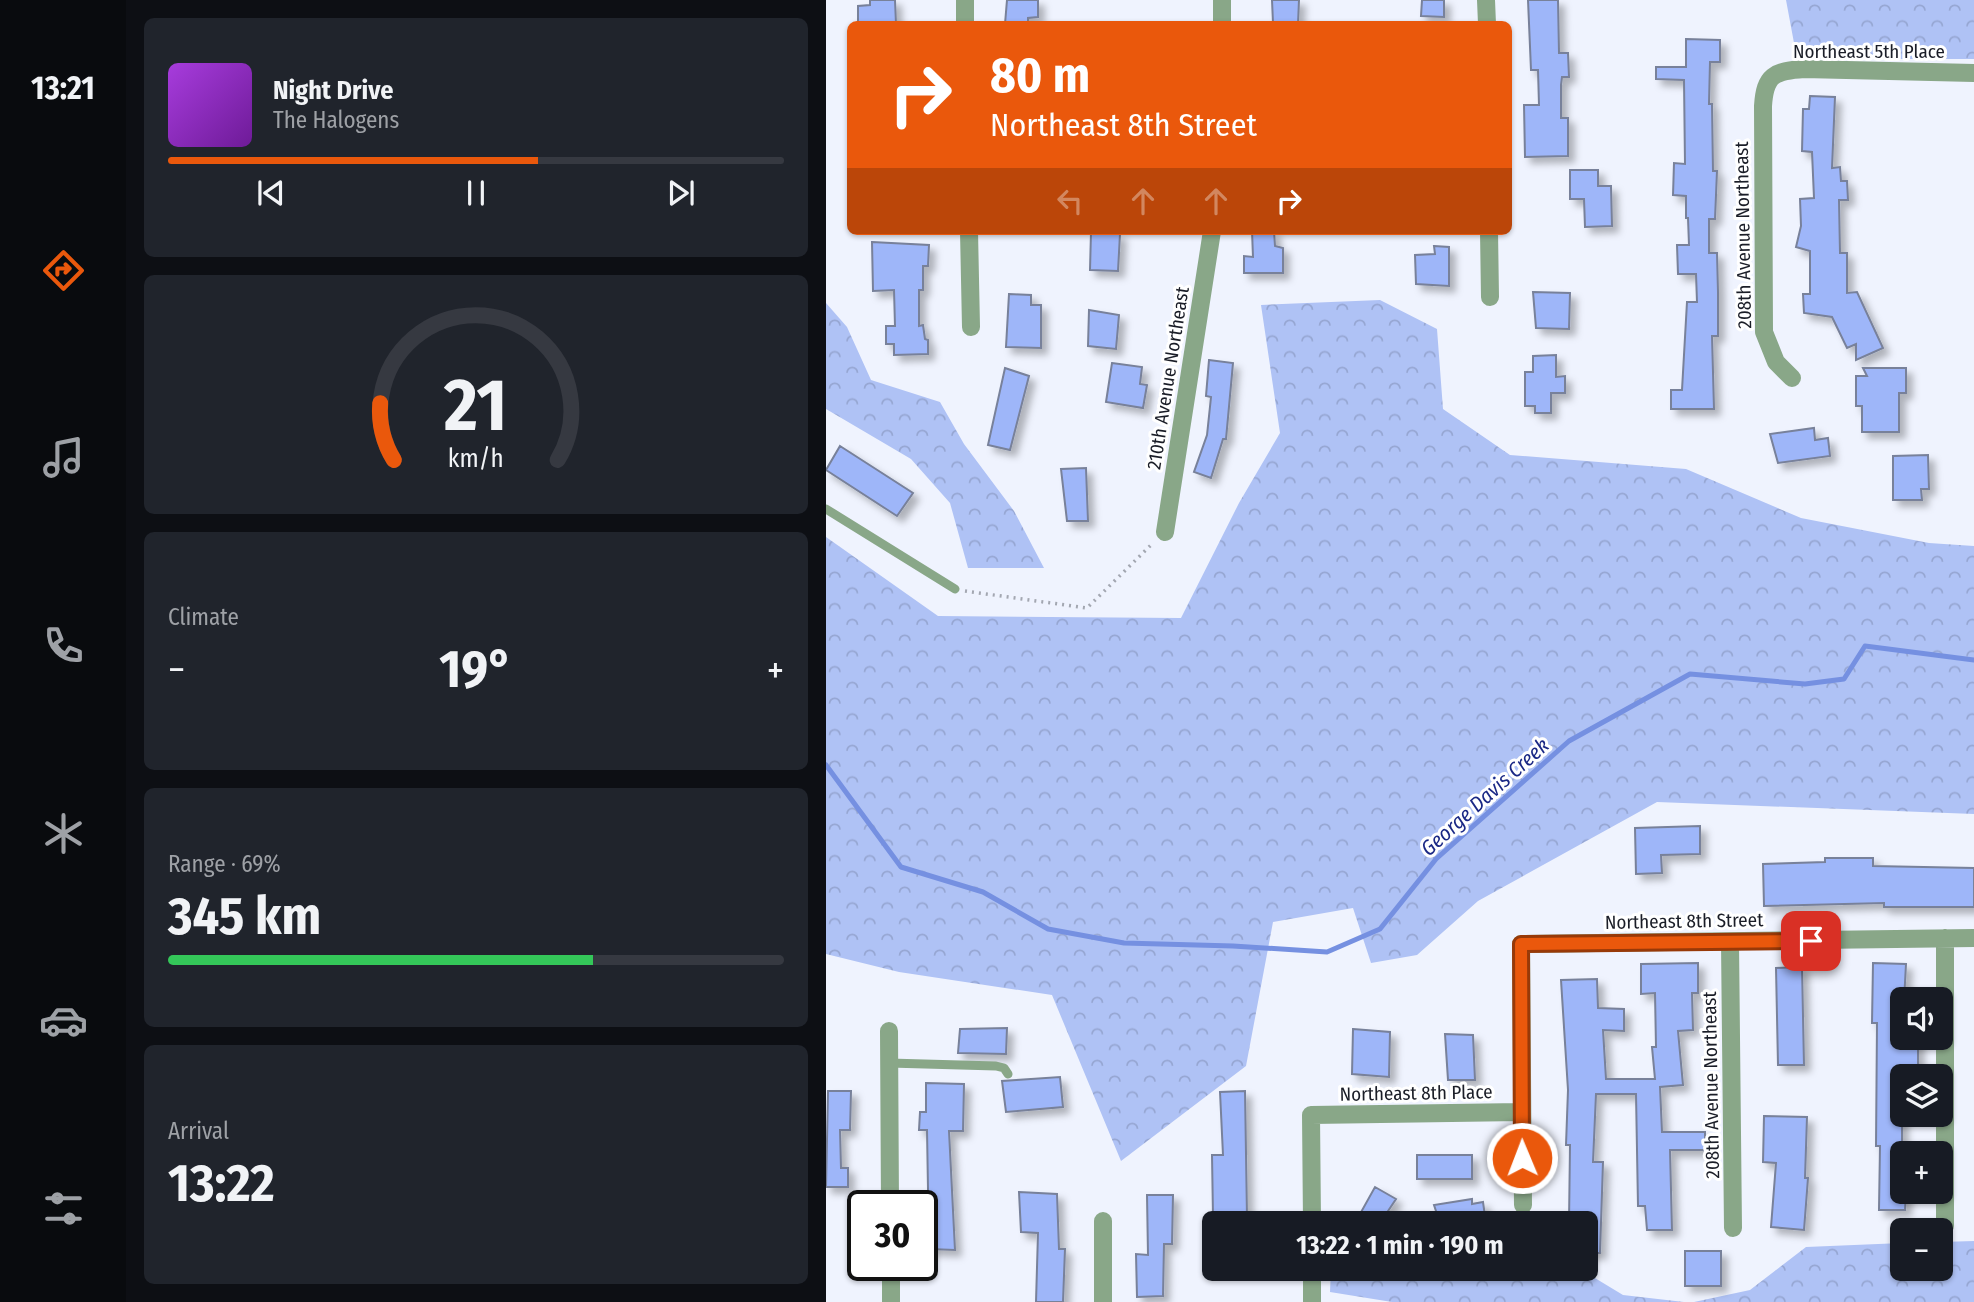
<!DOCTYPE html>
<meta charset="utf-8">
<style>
:root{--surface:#171b24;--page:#20242c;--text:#f1f3f6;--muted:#9ea1a6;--line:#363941;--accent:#ea580c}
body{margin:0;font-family:"Fira Sans Condensed",sans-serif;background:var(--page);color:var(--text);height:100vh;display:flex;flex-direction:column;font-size:26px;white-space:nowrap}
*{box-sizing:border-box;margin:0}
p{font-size:23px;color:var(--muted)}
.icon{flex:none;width:38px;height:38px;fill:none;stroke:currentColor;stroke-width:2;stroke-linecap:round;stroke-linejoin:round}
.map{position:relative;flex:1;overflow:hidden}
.panel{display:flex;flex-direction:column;gap:18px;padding:18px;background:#0d0f14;width:700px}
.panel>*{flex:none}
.guide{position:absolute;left:21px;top:21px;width:665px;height:214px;border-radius:10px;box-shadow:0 2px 5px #0004;background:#ea580c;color:#fff;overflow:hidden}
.controls{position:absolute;left:1064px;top:987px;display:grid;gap:14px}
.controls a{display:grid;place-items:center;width:63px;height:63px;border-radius:10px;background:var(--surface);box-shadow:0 2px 5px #0004;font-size:35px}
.speed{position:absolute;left:21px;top:1190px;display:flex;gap:14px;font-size:35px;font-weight:700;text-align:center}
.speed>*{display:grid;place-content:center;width:91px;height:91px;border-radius:50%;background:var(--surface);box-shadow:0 2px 5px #0004;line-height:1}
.speed .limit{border:4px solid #111;border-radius:10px;background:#fff;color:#111}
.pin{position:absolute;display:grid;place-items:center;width:60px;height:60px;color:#fff;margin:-30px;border-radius:14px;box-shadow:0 4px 10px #0006}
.me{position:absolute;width:77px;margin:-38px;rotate:359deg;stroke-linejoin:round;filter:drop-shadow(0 0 5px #0008)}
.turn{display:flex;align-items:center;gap:24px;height:147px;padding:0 28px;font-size:32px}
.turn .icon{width:91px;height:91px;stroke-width:2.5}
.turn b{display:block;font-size:49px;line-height:60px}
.lanes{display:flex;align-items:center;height:66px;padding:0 28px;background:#0003;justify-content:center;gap:35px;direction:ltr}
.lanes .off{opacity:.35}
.big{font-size:52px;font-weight:700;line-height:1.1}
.panel .widget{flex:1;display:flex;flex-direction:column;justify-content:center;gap:10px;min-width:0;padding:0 24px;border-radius:10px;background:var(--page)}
.panel .dial{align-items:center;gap:0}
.dial svg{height:182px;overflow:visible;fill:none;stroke:var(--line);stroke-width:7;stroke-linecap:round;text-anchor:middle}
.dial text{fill:var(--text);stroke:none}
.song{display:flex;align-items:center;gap:21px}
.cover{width:84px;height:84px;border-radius:10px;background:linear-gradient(135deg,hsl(280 70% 55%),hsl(280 70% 35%))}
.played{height:7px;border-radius:4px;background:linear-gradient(90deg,var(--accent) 60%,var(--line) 60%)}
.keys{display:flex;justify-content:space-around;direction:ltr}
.heat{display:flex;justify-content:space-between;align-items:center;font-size:38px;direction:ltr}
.charge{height:10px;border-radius:5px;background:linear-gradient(90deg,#34c759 69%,var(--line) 0)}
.trip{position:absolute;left:376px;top:1211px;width:396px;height:70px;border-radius:10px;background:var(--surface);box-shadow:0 2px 5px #0004;font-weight:700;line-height:70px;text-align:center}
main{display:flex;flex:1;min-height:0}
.tab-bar{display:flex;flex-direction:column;width:126px;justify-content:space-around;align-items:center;background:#090b0e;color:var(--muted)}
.tab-bar .icon{width:49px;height:49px}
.tab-bar .current{color:var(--accent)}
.tab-bar b{font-size:32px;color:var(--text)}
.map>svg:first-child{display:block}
.forest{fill:url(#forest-crowns)}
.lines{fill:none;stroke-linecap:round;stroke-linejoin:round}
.stream{stroke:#7590e1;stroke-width:5}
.building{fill:#9eb6f9;stroke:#78819a;stroke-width:2;filter:url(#shadow)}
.path{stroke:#a3a7b1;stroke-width:3.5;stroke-dasharray:2 5;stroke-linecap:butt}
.lane{stroke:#89a788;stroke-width:9}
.street{stroke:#89a788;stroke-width:18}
.route-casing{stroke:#983908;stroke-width:18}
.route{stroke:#ea580c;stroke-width:12}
.labels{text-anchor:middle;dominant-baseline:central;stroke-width:6;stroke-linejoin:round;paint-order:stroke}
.street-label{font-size:19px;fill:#1a1d27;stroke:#fff}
.water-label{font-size:21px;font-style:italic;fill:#1a2885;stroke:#fff}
</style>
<main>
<nav class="tab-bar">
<b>13:21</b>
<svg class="icon current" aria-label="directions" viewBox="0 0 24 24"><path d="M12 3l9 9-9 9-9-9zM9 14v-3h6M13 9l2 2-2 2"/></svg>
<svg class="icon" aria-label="music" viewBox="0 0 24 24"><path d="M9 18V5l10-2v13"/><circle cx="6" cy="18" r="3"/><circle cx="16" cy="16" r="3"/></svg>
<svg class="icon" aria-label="phone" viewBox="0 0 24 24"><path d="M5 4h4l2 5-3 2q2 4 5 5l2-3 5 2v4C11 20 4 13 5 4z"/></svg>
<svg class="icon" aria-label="climate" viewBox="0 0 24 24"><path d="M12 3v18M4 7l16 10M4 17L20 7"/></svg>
<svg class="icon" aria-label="car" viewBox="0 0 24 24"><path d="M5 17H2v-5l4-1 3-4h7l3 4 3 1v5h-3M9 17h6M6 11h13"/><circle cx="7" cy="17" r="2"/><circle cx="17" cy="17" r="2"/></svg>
<svg class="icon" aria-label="filters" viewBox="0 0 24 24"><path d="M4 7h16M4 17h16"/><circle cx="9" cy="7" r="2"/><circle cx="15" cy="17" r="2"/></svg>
</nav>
<section class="panel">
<div class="widget">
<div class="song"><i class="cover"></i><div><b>Night Drive</b><p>The Halogens</p></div></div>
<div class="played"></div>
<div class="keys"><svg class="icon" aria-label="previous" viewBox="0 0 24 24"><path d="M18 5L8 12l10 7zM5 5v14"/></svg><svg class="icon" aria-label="pause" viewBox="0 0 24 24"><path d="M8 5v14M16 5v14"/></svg><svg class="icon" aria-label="next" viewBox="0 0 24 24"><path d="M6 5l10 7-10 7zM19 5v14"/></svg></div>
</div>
<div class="widget dial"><svg viewBox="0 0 100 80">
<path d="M14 69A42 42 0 1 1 86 69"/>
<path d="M14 69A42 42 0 0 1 8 44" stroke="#ea580c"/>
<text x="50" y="56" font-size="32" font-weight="700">21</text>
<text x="50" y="72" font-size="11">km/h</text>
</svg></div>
<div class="widget"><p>Climate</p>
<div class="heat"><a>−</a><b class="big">19°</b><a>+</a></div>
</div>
<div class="widget"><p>Range · 69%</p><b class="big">345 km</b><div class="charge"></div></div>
<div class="widget"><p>Arrival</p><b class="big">13:22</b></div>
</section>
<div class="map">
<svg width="1148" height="1302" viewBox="0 0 1148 1302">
<defs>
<pattern id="forest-crowns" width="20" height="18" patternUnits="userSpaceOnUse" patternTransform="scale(1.75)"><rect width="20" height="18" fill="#afc2f5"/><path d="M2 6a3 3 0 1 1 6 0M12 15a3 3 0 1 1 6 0" fill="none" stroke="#96a6d2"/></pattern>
<filter id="shadow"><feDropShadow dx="6" dy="6" stdDeviation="3.5" flood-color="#0004"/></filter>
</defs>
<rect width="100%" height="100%" fill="#eff3fe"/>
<path class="forest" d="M 960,0 L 1148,0 L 1148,59 L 971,59 Z
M 554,300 L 611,329 L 617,409 L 684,455 L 860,469 L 975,518 L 1103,543 L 1148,546 L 1148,814 L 831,802 L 652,901 L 591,955 L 545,963 L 527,908 L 447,922 L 420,1066 L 295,1161 L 226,995 L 73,972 L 0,954 L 0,537 L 112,616 L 355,618 L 413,503 L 454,433 L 435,305 Z
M 0,303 L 21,327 L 45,380 L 114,402 L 138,444 L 188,511 L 218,568 L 142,568 L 124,503 L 85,459 L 0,409 Z
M 1148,1241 L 1148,1302 L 868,1302 L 924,1290 L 980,1247 L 1076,1243 L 1076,1269 L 1115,1269 L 1115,1242 Z
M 505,1269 L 754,1269 L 797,1295 L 858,1302 L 566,1302 L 504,1292 Z"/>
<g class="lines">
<path class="stream" d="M 0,765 L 75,867 L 157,892 L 222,929 L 298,943 L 407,946 L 501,952 L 554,929 L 610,859 L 743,741 L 864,674 L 979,684 L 1018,679 L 1039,646 L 1148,660"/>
</g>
<path class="building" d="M 44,0 L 69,0 L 70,24 L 32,24 L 32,6 L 44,5 Z
M 181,0 L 212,0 L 212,17 L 202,18 L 202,24 L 179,24 Z
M 446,0 L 473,0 L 472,24 L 447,23 Z
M 596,0 L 618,0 L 618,17 L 595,16 Z
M 702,0 L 732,0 L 733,53 L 742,53 L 743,77 L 736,77 L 735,85 L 735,118 L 742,118 L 742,156 L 699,157 L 698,105 L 713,105 L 712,70 L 705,70 Z
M 860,39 L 894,40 L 894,62 L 884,62 L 883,104 L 886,104 L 887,171 L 891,171 L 889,219 L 883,219 L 883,253 L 891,253 L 892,292 L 892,336 L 886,336 L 888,409 L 845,409 L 845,390 L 856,390 L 861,302 L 871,302 L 870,274 L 852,274 L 851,245 L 863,245 L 862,218 L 860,218 L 860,196 L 847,195 L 848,163 L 859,164 L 858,80 L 830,79 L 830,67 L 860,67 Z
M 984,96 L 1009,97 L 1006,168 L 1014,167 L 1015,181 L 1021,181 L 1022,200 L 1013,200 L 1014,253 L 1021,253 L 1021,293 L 1031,292 L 1057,348 L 1030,360 L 1030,344 L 1021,348 L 1006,317 L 978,313 L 977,294 L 984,294 L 984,251 L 970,247 L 975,226 L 974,199 L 988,198 L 986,152 L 976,151 L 977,109 L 983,109 Z
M 744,170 L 772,170 L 772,186 L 785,186 L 786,226 L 759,227 L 758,199 L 744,199 Z
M 426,231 L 448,231 L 449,246 L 457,248 L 457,273 L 418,273 L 418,256 L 427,257 Z
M 265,232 L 294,234 L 292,271 L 264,270 Z
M 46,242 L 103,245 L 102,266 L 97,266 L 97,290 L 93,290 L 93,326 L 97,325 L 99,339 L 102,340 L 102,354 L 68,355 L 68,344 L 60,344 L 60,326 L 69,326 L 68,290 L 47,291 Z
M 608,246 L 623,247 L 623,286 L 590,284 L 589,255 L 609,254 Z
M 707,292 L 744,293 L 743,329 L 710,328 Z
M 183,294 L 205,295 L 205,305 L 215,305 L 215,348 L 180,347 Z
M 263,310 L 293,315 L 290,349 L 262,346 Z
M 730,355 L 730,377 L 739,376 L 739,393 L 725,393 L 725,413 L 709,413 L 709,406 L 699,406 L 699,372 L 707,372 L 707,356 Z
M 383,360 L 407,363 L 400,439 L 397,439 L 385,478 L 368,472 L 381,435 L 385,397 L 380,396 Z
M 286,363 L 316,367 L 314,384 L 321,385 L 317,408 L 280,402 Z
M 179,368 L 203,376 L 184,450 L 162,445 Z
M 1037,368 L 1080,368 L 1080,393 L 1073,393 L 1073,432 L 1036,432 L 1036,406 L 1030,406 L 1030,376 L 1041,376 Z
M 988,428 L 989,440 L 1002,438 L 1004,456 L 952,463 L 944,434 Z
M 14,446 L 87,493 L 71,516 L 0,470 Z
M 1102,455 L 1103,489 L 1095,489 L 1096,500 L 1067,500 L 1067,456 Z
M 260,468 L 262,521 L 241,521 L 235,469 Z
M 874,826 L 874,854 L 835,855 L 836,873 L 810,874 L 809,828 Z
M 999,858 L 1047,858 L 1047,866 L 1148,868 L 1148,907 L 1058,907 L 1058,903 L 938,906 L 937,864 L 999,862 Z
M 872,963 L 872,993 L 866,993 L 867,1030 L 852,1031 L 857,1085 L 834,1087 L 836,1132 L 879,1132 L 879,1150 L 844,1150 L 846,1230 L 821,1230 L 819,1206 L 812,1206 L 810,1094 L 770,1094 L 767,1162 L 777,1162 L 774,1253 L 760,1253 L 760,1223 L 743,1223 L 744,1145 L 740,1145 L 742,1090 L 735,980 L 771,979 L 772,1008 L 798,1009 L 798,1031 L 777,1030 L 780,1079 L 829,1079 L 826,1047 L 830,1047 L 829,993 L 815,994 L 815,964 Z
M 1047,963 L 1080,964 L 1076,1038 L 1092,1038 L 1092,1076 L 1076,1076 L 1076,1192 L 1080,1192 L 1079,1210 L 1053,1210 L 1054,1146 L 1050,1146 L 1051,1023 L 1046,1023 Z
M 976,967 L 978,1065 L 952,1065 L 950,968 Z
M 181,1028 L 180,1054 L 132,1053 L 134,1029 Z
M 527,1029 L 564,1032 L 563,1077 L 526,1074 Z
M 619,1034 L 647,1035 L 649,1080 L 622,1080 Z
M 234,1077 L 237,1107 L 180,1112 L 176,1081 Z
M 100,1083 L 138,1084 L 137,1131 L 123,1131 L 129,1250 L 103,1249 L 101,1130 L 93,1130 L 94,1112 L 100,1112 Z
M 2,1091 L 25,1091 L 24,1130 L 14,1130 L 15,1168 L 22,1168 L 22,1187 L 0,1187 Z
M 419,1091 L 421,1217 L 387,1217 L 386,1155 L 397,1155 L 394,1092 Z
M 938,1116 L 981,1117 L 979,1178 L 982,1178 L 978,1230 L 945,1227 L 950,1163 L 937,1162 Z
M 591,1155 L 646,1155 L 646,1179 L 591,1179 Z
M 549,1187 L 570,1199 L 554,1223 L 529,1223 Z
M 193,1192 L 231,1194 L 233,1249 L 239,1249 L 237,1302 L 210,1302 L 212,1233 L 195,1232 Z
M 321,1195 L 347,1195 L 346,1244 L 338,1244 L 337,1296 L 311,1297 L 310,1254 L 322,1255 Z
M 646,1199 L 646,1204 L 657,1202 L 660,1223 L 614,1223 L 608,1205 Z
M 859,1251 L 895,1251 L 895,1286 L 859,1286 Z"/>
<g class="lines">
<path class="path" d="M 139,591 L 261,608 L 327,543"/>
<path class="lane" d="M 0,509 L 129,589
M 63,1063 L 170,1066 L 178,1068 L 182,1074"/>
<path class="street" d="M 139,0 L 139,24
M 660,0 L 661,24
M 396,24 L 396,0
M 143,231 L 145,327
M 663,231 L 664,297
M 966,378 L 950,362 L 938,332 L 937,106 C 939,75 948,71 978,69 L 1148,73
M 339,532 L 386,231
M 1119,938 L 1119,1226
M 904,942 L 907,1228
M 63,1031 L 64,1206
M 697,1205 L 695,944 L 1148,938
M 486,1223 L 485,1115 L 695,1112
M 65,1265 L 65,1302
M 486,1269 L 486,1302
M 277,1302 L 277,1221"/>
</g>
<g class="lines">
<g class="route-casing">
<path id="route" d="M 696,1158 L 695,944 L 985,941"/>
</g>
<use href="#route" class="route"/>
</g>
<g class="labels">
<g class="street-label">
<text x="1043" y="51">Northeast 5th Place</text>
<text transform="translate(917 235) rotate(-91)">208th Avenue Northeast</text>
<text transform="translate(342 378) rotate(-81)">210th Avenue Northeast</text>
<text transform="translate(858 921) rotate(-1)">Northeast 8th Street</text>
<text transform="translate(885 1085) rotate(-91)">208th Avenue Northeast</text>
<text transform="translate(590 1093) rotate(-1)">Northeast 8th Place</text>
</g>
<g class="water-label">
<text transform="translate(659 797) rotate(-42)">George Davis Creek</text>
</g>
</g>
</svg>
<div class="controls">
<a><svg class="icon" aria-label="sound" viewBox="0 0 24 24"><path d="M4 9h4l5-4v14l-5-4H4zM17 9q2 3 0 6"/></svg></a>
<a><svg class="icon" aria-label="layers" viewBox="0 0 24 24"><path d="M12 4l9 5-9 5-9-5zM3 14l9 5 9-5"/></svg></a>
<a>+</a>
<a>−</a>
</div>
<div class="speed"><div class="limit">30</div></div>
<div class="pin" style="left:985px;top:941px;background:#d93025"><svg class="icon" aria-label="arrive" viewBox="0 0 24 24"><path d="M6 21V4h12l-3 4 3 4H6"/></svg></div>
<svg class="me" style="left:696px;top:1158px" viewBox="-20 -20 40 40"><circle r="17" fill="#ea580c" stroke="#fff" stroke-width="3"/><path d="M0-11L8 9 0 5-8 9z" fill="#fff"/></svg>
<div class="trip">13:22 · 1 min · 190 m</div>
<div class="guide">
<div class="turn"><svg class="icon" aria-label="right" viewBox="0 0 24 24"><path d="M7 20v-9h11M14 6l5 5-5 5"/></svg><div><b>80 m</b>Northeast 8th Street</div></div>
<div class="lanes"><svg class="icon off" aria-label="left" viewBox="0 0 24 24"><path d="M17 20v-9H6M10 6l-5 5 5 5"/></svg><svg class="icon off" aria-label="ahead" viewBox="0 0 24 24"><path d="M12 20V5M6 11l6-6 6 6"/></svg><svg class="icon off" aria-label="ahead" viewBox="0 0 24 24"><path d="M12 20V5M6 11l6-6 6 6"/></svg><svg class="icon" aria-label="right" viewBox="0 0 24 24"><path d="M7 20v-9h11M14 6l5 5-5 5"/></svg></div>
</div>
</div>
</main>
